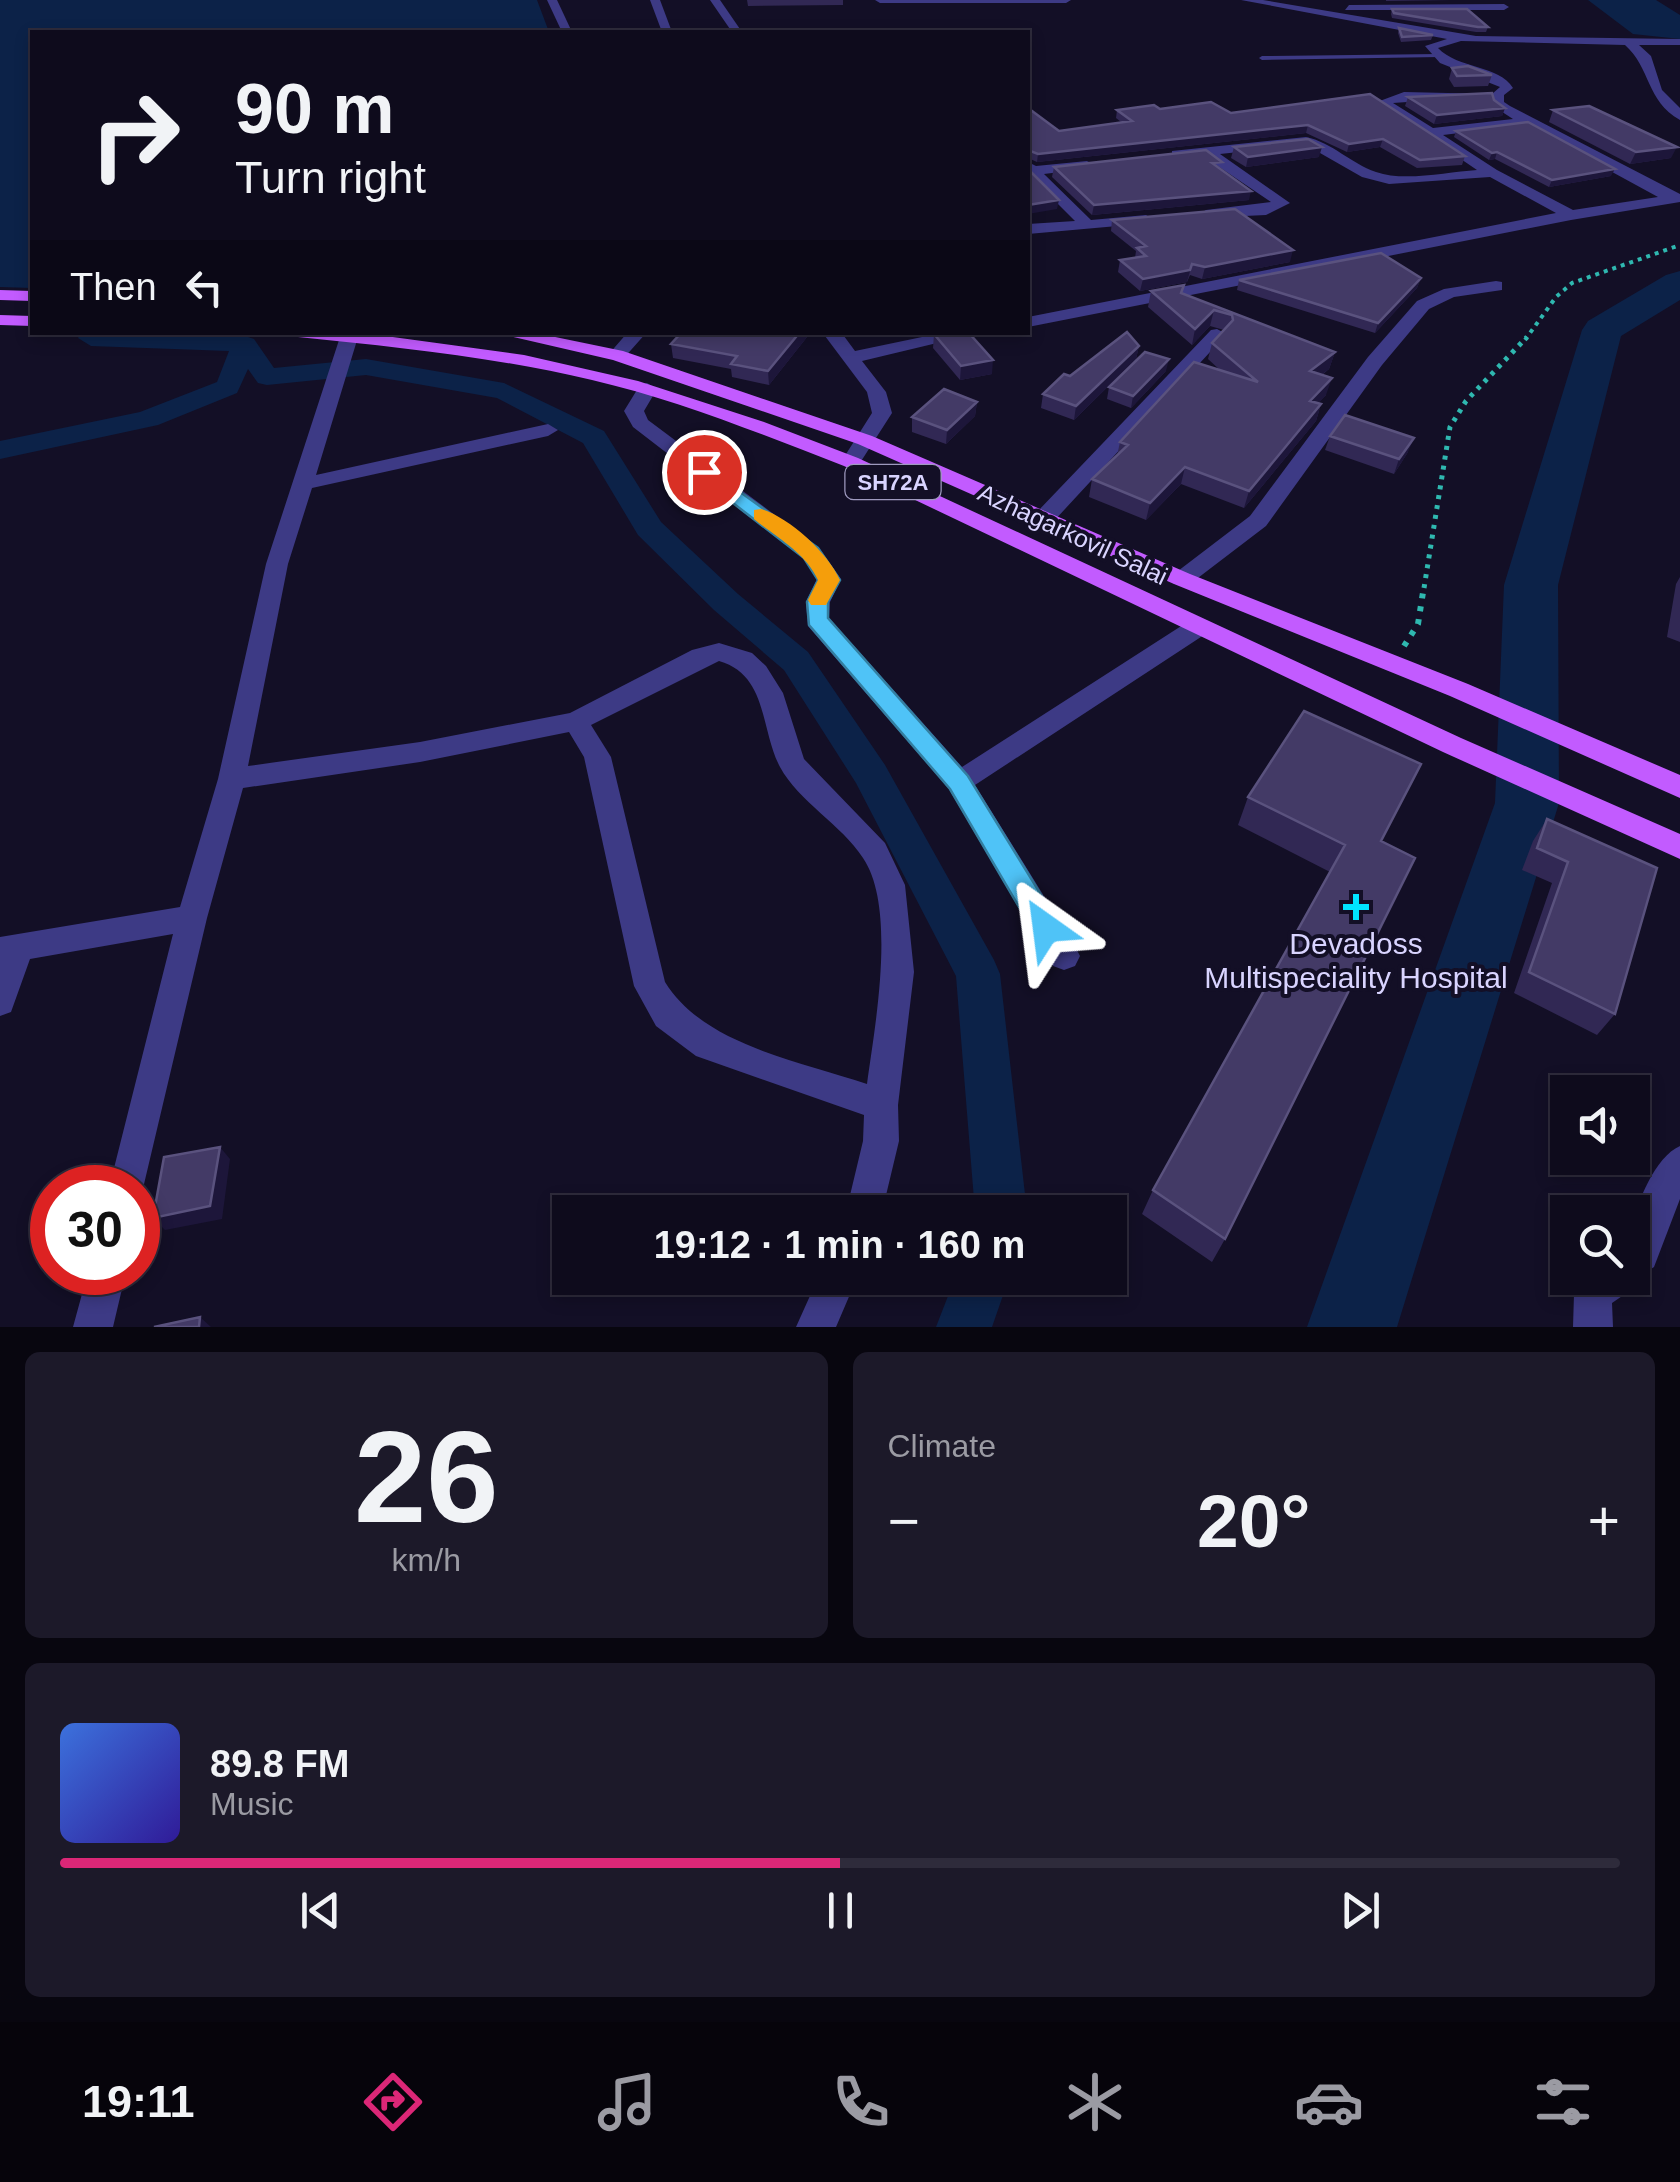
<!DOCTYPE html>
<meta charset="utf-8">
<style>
:root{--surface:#0e0b1c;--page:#1c1929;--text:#f1f3f6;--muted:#9b9ba3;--line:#2e2b3b;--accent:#db2777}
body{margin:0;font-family:Arial,sans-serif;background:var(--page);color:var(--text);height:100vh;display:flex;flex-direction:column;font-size:38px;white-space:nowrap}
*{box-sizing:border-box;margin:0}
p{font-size:32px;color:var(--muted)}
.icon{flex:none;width:55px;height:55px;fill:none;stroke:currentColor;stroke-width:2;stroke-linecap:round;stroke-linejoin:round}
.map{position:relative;height:1327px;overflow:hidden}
.panel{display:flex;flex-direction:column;gap:25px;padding:25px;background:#08060f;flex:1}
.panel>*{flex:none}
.hud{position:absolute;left:30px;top:30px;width:1000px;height:305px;border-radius:0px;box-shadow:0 5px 15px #0003,0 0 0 2px var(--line);background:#0e0b1c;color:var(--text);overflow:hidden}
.buttons{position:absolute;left:1550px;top:1075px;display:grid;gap:20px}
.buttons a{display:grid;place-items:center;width:100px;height:100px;border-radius:0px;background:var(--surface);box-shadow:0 5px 15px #0003,0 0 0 2px var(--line);font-size:50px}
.speed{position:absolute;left:30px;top:1165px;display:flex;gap:20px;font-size:50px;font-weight:700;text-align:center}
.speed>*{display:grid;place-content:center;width:130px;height:130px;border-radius:50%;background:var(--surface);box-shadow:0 5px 15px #0003,0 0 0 2px var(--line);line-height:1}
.speed .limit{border:15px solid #d22;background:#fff;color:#111}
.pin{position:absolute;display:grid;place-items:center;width:85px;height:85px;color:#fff;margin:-42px;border:5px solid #fff;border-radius:50%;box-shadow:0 2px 10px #0007}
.me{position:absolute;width:110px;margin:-55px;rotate:329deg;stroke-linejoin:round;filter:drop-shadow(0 0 8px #0008)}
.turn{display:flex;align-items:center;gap:35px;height:210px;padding:0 40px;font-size:45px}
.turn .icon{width:130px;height:130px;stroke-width:2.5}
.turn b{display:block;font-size:70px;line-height:85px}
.then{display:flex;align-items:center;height:95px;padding:0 40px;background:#0003;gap:20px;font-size:38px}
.big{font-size:75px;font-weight:700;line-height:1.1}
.panel .tile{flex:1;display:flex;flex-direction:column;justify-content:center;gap:15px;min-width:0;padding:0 35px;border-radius:15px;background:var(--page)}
.panel .dial{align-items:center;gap:0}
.dial b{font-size:130px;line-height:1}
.song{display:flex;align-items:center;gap:30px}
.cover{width:120px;height:120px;border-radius:15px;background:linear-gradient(135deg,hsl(220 70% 55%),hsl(250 70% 35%))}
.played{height:10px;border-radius:5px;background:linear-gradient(90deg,var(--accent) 50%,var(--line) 50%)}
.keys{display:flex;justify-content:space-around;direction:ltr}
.heat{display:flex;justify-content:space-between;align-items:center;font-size:55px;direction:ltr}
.panel .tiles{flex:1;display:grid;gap:25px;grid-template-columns:1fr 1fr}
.tile:last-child{grid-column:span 2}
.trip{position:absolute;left:552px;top:1195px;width:575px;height:100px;border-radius:0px;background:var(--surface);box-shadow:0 5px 15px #0003,0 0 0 2px var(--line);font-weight:700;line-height:100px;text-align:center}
.menu{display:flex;height:160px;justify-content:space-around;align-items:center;background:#06040b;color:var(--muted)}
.menu .icon{width:70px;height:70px}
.menu .selected{color:var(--accent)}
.menu b{font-size:45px;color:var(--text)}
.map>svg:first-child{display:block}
.water{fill:#0c2248}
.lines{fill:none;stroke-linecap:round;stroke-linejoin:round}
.canal{fill:#0c2248;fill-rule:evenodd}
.river{fill:#0c2248;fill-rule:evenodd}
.path-far2{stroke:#2fb8b0;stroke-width:4;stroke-dasharray:4 5;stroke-linecap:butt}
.path-far1{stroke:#2fb8b0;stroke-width:5;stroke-dasharray:4 6;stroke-linecap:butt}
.path{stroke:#2fb8b0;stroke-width:6;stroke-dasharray:5 8;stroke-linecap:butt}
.service{fill:#3d3a85;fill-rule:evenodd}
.minor{fill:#3d3a85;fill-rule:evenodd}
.primary{fill:#c25bff;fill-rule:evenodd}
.wall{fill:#312854}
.shaded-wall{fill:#1d163a}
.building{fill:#433a66;stroke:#5a527e;stroke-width:2.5}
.route{fill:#4fc3f7;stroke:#337fa1;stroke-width:2.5}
.slow{fill:#f59e0b}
.poi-dot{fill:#00e5ff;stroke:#130f26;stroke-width:4}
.labels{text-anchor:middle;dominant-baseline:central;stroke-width:8;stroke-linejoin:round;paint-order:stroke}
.shield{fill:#130f26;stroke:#9e99be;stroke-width:2.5}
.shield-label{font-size:22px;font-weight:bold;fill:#d9d4ff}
.street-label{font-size:25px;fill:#d9d4ff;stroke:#130f26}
.near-poi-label{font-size:30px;fill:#d9d4ff;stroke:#130f26}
</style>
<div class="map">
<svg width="1680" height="1327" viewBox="0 0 1680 1327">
<rect width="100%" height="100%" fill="#130f26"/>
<path class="water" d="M 0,0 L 537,0 L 549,32 L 32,32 L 32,288 L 0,287 Z
M 1588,0 L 1656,0 L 1680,15 L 1680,39 L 1633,34 Z"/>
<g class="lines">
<path class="canal" d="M 82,332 L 245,336 L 254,339 L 274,368 L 366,359 L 504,383 L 604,431 L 661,522 L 738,594 L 808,652 L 885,765 L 994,960 L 1000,974 L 1027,1212 L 975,1212 L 956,976 L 856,783 L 784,670 L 714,610 L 638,535 L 583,443 L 497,398 L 366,375 L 267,385 L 258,383 L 248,369 L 237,393 L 158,425 L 0,459 L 0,441 L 140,412 L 217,382 L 229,351 L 91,346 L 78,338 Z
M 955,1278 L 1009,1278 L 992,1327 L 936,1327 Z"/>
<path class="river" d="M 1680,271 L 1680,300 L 1621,336 L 1558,585 L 1559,803 L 1397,1327 L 1307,1327 L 1495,803 L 1504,585 L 1582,330 L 1588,321 L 1666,275 Z"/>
<path class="path-far2" d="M 1525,340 L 1556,297 L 1572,283 L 1680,245"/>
<path class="path-far1" d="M 1424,588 L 1450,427 L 1466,401 L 1527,337"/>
<path class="path" d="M 1404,646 L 1418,624 L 1424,586"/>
<path class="service" d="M 1438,54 L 1440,57 L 1262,60 L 1259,58 L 1262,56 Z"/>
<path class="minor" d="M 547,0 L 557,0 L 572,32 L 562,32 Z
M 650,0 L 660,0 L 672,32 L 662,32 Z
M 710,0 L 720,0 L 742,32 L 732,32 Z
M 875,0 L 1071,0 L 1066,3 L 880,3 Z
M 1241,0 L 1263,0 L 1476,36 L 1680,39 L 1680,45 L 1639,45 L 1651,56 L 1662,90 L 1680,108 L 1680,120 C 1646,101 1651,68 1625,45 L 1461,41 L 1438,48 C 1458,69 1499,65 1513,88 L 1504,95 L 1504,102 L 1510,106 L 1680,194 L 1680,202 L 1571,220 L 1028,327 L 1028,317 L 1556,213 L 1490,177 L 1389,184 L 1362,177 L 1306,145 L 1220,154 L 1290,203 L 1266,215 L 1201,218 L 1198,215 L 1206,210 L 1271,202 L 1203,156 L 1172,157 L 1172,151 L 1306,137 C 1333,143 1350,163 1376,172 C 1404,182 1447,172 1477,170 L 1377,102 L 1404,92 L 1492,94 L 1500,87 L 1440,63 L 1425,46 L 1447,39 ZM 1492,96 L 1493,106 L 1513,119 L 1433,128 L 1393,103 ZM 1526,125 L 1658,197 L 1573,210 L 1497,170 L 1443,135 Z
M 1349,5 L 1504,4 L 1509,7 L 1504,10 L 1345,10 Z
M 1087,161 L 1094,165 L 1092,168 L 1044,174 L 1091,220 L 1146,215 L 1154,220 L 1151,223 L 1028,234 L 1028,224 L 1075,221 L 1028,174 L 1028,162 L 1036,166 Z
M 1496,281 L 1502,282 L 1502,290 L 1454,297 L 1429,309 L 1382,365 L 1266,526 L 1190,584 L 1174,584 L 1170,579 L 1174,574 L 1250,516 L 1368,357 L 1417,301 L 1444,289 Z
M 1217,329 L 1226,334 L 1223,338 L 1053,522 L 1037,522 L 1034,517 L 1037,512 L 1211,330 Z
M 338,332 L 356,332 L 358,337 L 316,475 L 548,424 L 558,430 L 548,436 L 312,488 L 288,564 L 248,766 L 420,742 L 570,713 L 692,650 L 719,643 L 752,653 L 766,666 L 783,693 L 804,759 L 885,843 L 905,885 L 914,972 L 898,1105 L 899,1141 L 882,1212 L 846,1212 L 863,1141 L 864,1115 L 696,1056 L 656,1026 L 634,986 L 584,757 L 569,732 L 420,762 L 243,788 L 207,918 L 140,1201 L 138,1188 L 109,1188 L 173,934 L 30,959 L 11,1012 L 0,1016 L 0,937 L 180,907 L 218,779 L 266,564 L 340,337 ZM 719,661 C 768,675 760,729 780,767 C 799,802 841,824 863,858 C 897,908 875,1025 867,1084 C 799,1061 704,1045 665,982 L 611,757 L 591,725 Z
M 628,332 L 647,332 L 623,359 L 611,359 L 608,355 Z
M 822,332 L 841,332 L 855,351 L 946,332 L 983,332 L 862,361 L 886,392 L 892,413 L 858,466 L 851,468 L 841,462 L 872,413 L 867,392 Z
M 647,383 L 657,389 L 644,411 L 648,420 L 819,548 L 841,579 L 830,602 L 829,618 L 962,767 L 1189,621 L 1207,621 L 1210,627 L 1207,633 L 975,785 L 1075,946 L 1080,956 L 1075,966 L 1064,970 L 1053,966 L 949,789 L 808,626 L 806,602 L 817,579 L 803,558 L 633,427 L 624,411 L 640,385 Z
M 1680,1146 L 1680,1199 L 1654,1267 L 1632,1281 L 1628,1292 L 1612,1303 L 1613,1327 L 1573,1327 L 1574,1294 L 1579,1280 L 1632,1278 C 1632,1262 1630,1244 1632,1228 C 1637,1202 1655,1157 1680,1146 Z
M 88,1272 L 126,1272 L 113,1327 L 73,1327 Z
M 818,1278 L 857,1278 L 836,1327 L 796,1327 Z"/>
<path class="primary" d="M 0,290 L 32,291 L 32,301 L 0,300 Z
M 0,315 L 32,316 L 32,326 L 0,325 Z
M 289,332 L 356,332 L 524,355 L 638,381 L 764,422 L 858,458 L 1461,738 L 1680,834 L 1680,859 L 1443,752 L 844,466 C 761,434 678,400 592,380 C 495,357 396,347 298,337 Z
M 492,332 L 531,332 L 623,351 L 872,436 L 1190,574 L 1468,684 L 1680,775 L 1680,798 L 1450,696 L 1174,584 L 858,444 L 613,360 Z"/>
</g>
<path class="wall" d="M 747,0 L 843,0 L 843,5 L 748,6 Z
M 1386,0 L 1451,0 L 1386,1 Z
M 1392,9 L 1488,27 L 1486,32 L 1476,32 L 1392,18 L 1391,14 Z
M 1399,28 L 1433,35 L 1431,40 L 1401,42 L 1398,33 Z
M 1452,68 L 1492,75 L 1488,86 L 1454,87 L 1449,79 Z
M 1370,94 L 1465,156 L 1462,165 L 1417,168 L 1380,147 L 1347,152 L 1306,133 L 1037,162 L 1028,158 L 1028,108 L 1059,131 L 1121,122 L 1116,118 L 1117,110 L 1160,109 L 1231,113 Z
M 1408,97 L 1494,100 L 1505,108 L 1502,116 L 1434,124 L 1405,106 Z
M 1553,110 L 1671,158 L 1630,164 L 1549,122 Z
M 1456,131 L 1611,176 L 1549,187 L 1495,159 L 1489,160 L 1454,137 Z
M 1234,147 L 1319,157 L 1246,167 L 1231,158 Z
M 1054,167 L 1221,169 L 1249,200 L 1092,215 L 1052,177 Z
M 1112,220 L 1290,262 L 1202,279 L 1190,275 L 1187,282 L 1140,291 L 1118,272 L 1120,260 L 1135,258 L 1136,251 L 1111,231 Z
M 1421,278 L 1417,288 L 1375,333 L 1237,290 L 1239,280 Z
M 1184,285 L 1182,294 L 1335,352 L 1329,369 L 1322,375 L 1326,395 L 1318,403 L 1321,404 L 1316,421 L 1244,508 L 1181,484 L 1146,520 L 1089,497 L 1092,479 L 1117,456 L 1120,442 L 1221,371 L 1208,359 L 1212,343 L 1224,330 L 1210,326 L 1192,345 L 1148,307 L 1151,291 Z
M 811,332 L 769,385 L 732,377 L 731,369 L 673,358 L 671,344 Z
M 934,334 L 992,374 L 960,380 L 933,348 Z
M 1139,346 L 1136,359 L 1074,420 L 1041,408 L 1043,394 L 1070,376 Z
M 1166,371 L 1131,408 L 1107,399 L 1109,387 Z
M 977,402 L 975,416 L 946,444 L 912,432 L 912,417 Z
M 1330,436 L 1408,452 L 1394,474 L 1325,450 Z
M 1680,577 L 1680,642 L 1667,637 L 1676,584 Z
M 1248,797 L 1381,841 L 1225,1239 L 1212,1262 L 1142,1214 L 1153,1190 L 1330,872 L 1238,825 Z
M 1547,819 L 1657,868 L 1615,1014 L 1597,1035 L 1514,993 L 1552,883 L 1522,870 L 1533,841 Z"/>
<path class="shaded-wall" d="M 1505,108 L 1502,116 L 1434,124 L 1437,115 Z
M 1308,125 L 1306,133 L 1037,162 L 1038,154 Z
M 1383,139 L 1380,147 L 1347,152 L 1349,144 Z
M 1322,147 L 1319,157 L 1246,167 L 1248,157 Z
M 1677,147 L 1671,158 L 1630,164 L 1636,152 Z
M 1497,152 L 1495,159 L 1489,160 L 1492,153 Z
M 1615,169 L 1611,176 L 1549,187 L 1552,180 Z
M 1251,191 L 1249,200 L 1092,215 L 1094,205 Z
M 1059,200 L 1057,209 L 1028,214 L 1028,205 Z
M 1293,250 L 1290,262 L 1202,279 L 1205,267 Z
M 1192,264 L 1187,282 L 1140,291 L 1143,279 Z
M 1421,278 L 1417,288 L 1375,333 L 1378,323 Z
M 1214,310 L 1210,326 L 1192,345 L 1195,329 Z
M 800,332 L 811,332 L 769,385 L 768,371 Z
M 1139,346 L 1136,359 L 1074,420 L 1076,406 Z
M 1335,352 L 1329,369 L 1305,387 L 1310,371 Z
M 1169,359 L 1166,371 L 1131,408 L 1133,396 Z
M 993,360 L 992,374 L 960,380 L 961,366 Z
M 1332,378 L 1326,395 L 1305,418 L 1310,401 Z
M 977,402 L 975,416 L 946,444 L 947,430 Z
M 1321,404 L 1316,421 L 1244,508 L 1249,491 Z
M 1414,438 L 1408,452 L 1394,474 L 1399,459 Z
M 1185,467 L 1181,484 L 1146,520 L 1150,503 Z
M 220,1147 L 230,1159 L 222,1219 L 165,1230 L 153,1218 Z
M 200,1317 L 211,1327 L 199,1327 Z"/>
<path class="building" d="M 1392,9 L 1467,9 L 1488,27 L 1478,27 L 1394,13 Z
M 1399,28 L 1433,35 L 1402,37 Z
M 1468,66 L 1492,75 L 1457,76 L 1452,68 Z
M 1492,93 L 1494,100 L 1505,108 L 1437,115 L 1408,97 Z
M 1370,94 L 1465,156 L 1420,160 L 1383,139 L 1349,144 L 1308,125 L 1038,154 L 1028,150 L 1028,156 L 1028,108 L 1059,131 L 1132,121 L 1117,110 L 1154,105 L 1160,109 L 1211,102 L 1231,113 Z
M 1589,106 L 1677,147 L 1636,152 L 1553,110 Z
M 1528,122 L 1615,169 L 1552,180 L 1497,152 L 1492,153 L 1456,131 Z
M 1308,139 L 1322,147 L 1248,157 L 1234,147 Z
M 1206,150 L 1222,162 L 1212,163 L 1251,191 L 1094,205 L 1054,167 Z
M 1028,169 L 1059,200 L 1028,205 Z
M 1235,209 L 1293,250 L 1205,267 L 1192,264 L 1190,270 L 1143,279 L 1120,260 L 1146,256 L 1137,248 L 1146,246 L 1112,220 Z
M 1381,253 L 1421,278 L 1378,323 L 1239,280 Z
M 1184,285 L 1181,293 L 1335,352 L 1310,371 L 1332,378 L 1310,401 L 1321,404 L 1249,491 L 1185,467 L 1150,503 L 1092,479 L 1128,445 L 1120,442 L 1194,362 L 1258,382 L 1212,343 L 1233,320 L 1232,315 L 1214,310 L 1195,329 L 1151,291 Z
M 682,332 L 800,332 L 768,371 L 731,364 L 737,356 L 671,344 Z
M 942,332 L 968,332 L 993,360 L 961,366 L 934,334 Z
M 1127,332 L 1139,346 L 1076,406 L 1043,394 L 1064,374 L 1070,376 Z
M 1145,352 L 1169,359 L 1133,396 L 1109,387 Z
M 944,389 L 977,402 L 947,430 L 912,417 Z
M 1345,415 L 1414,438 L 1399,459 L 1330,436 Z
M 1304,711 L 1421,764 L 1381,841 L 1415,858 L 1225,1239 L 1153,1190 L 1345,845 L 1248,797 Z
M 1547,819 L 1657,868 L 1615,1014 L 1529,972 L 1568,862 L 1537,848 Z
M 220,1147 L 210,1206 L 153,1218 L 164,1157 Z
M 200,1317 L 199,1327 L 154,1327 Z"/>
<path class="route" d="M 704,466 L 818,548 L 840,580 L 828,602 L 828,618 L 968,776 L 1056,919 L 1060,928 L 1056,936 L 1046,939 L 1036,936 L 950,789 L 809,625 L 807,602 L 818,580 L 804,558 L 698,476 L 698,468 Z"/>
<path class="slow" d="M 761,509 C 790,518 827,552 840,580 L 826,605 L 811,605 L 808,600 L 818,580 C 806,553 776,537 754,519 L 754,510 Z"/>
<path class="poi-dot" d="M1351 892h10v10h10v10h-10v10h-10v-10h-10v-10h10z"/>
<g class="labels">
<rect class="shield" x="845.5" y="465" width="95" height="34" rx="8"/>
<g class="shield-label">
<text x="893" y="482">SH72A</text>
</g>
<g class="street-label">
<text transform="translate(1073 534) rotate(25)">Azhagarkovil Salai</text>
</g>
<g class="near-poi-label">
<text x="1356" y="943">Devadoss<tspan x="1356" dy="34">Multispeciality Hospital</tspan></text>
</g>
</g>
</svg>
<div class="buttons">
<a><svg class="icon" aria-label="sound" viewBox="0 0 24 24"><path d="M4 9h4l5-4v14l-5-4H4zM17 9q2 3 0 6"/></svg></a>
<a><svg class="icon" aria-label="search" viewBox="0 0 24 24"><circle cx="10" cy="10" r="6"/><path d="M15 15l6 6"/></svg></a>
</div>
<div class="speed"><div class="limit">30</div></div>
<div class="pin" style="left:704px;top:472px;background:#d93025"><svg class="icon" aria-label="arrive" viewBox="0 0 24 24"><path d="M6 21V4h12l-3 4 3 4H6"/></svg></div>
<svg class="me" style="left:1046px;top:928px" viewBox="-20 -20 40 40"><path d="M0-17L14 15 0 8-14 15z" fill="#4fc3f7" stroke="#fff" stroke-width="4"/></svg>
<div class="trip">19:12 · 1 min · 160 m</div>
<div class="hud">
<div class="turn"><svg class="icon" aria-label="right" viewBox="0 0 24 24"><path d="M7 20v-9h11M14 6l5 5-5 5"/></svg><div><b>90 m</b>Turn right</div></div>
<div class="then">Then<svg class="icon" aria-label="left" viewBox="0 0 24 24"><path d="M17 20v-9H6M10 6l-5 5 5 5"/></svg></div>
</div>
</div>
<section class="panel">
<div class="tiles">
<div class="tile dial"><b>26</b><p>km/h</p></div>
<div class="tile"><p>Climate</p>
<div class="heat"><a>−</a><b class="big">20°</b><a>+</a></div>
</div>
<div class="tile">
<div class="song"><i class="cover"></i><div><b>89.8 FM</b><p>Music</p></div></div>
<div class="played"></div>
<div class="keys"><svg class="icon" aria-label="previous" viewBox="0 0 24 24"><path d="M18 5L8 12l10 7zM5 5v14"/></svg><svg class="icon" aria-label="pause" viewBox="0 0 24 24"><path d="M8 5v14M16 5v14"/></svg><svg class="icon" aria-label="next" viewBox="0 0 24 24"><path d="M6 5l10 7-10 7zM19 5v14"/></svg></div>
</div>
</div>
</section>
<nav class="menu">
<b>19:11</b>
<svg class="icon selected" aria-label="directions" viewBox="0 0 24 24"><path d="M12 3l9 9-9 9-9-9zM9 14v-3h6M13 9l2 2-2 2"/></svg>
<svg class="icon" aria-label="music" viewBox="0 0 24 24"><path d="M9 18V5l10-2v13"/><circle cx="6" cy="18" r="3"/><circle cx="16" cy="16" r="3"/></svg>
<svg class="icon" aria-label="phone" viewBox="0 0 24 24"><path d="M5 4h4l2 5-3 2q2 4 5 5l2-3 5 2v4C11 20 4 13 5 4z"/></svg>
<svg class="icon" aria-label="climate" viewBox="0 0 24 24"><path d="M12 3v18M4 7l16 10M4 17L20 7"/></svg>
<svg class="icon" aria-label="car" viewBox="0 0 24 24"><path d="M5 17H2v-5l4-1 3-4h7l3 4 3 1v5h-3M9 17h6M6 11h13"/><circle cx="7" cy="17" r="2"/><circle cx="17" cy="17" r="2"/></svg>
<svg class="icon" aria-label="filters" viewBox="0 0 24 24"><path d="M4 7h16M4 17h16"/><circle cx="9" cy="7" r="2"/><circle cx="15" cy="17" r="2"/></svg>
</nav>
